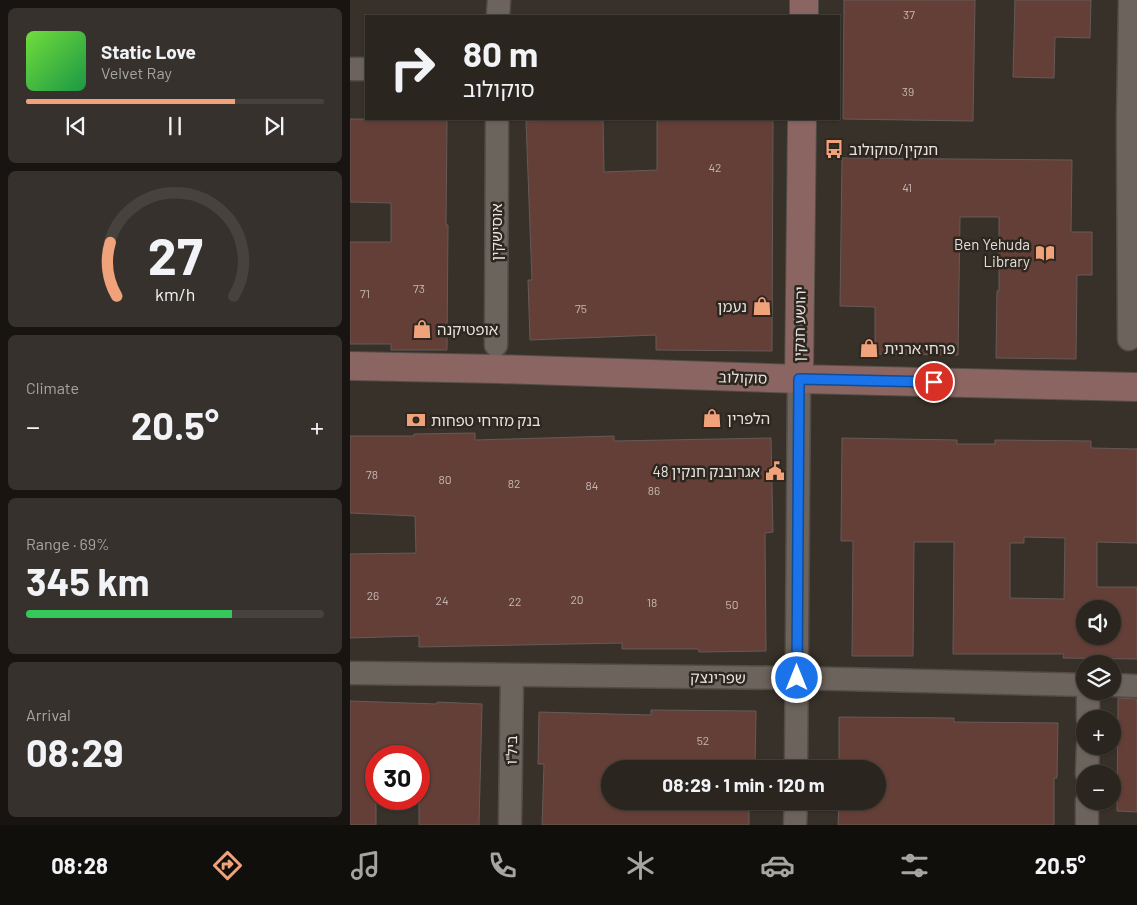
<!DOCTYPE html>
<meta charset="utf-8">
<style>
:root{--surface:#2a251f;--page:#36312c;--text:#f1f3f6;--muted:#a5a5a4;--line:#46423d;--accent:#f0a27a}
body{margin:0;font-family:Barlow,"Noto Sans Hebrew",sans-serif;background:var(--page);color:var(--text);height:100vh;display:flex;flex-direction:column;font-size:19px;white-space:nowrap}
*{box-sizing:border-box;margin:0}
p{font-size:16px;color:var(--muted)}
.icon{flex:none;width:28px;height:28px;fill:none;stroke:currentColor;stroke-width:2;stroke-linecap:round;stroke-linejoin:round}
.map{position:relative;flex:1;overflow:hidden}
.side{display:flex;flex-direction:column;gap:8px;padding:8px;background:#171411;width:350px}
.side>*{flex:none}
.guide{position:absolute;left:15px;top:15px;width:475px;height:105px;border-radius:0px;box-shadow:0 1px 4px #0004,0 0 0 1px var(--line);background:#2a251f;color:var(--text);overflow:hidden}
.fabs{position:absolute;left:726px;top:600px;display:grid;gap:10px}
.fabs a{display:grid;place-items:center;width:45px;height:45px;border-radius:50%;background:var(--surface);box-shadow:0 1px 4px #0004,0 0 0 1px var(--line);font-size:25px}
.speed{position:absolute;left:15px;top:745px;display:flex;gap:10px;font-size:25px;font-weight:700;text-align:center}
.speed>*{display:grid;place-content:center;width:65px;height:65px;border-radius:50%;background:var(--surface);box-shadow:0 1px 4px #0004,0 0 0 1px var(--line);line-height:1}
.speed .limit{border:8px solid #d22;background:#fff;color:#111}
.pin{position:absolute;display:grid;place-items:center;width:42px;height:42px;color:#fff;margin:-21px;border:2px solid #fff;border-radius:50%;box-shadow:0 1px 5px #0007}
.me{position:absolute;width:55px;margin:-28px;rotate:0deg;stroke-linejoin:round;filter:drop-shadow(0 0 4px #0008)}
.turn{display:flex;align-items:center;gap:18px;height:105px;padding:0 15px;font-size:22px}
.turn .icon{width:65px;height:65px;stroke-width:2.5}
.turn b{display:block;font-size:35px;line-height:42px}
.big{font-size:38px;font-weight:700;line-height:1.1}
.side .tile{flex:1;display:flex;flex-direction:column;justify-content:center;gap:8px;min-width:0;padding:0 18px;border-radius:8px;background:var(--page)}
.side .dial{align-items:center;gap:0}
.dial svg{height:130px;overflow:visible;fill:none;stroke:var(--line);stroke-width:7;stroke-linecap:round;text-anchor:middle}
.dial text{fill:var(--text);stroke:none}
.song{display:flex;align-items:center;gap:15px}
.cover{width:60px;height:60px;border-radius:8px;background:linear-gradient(135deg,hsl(100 70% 55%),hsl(140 70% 35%))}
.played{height:5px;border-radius:2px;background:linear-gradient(90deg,var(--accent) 70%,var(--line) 70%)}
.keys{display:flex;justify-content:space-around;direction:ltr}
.heat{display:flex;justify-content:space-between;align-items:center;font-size:28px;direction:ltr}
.charge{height:8px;border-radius:4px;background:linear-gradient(90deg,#34c759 69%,var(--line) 0)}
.trip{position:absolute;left:251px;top:760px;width:285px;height:50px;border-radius:25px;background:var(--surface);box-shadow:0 1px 4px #0004,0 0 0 1px var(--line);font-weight:700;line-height:50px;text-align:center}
.menu{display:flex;height:80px;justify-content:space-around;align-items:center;background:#110f0c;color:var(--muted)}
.menu .icon{width:35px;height:35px}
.menu .selected{color:var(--accent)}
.menu b{font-size:22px;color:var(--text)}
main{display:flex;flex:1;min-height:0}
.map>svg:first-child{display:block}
.building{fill:#643f37;stroke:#665a58;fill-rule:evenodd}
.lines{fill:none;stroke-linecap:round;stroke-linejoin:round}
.street-casing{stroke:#534c47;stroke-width:25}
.secondary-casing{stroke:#534c47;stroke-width:30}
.street{stroke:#6c645c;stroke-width:22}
.secondary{stroke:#8b6561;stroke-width:28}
.route-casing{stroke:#114b97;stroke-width:12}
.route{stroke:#1a73e8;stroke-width:9}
.labels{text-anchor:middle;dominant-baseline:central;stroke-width:5;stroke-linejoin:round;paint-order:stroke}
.number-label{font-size:12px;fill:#c6b8b4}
.poi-label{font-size:15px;fill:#e6e1dd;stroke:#2e2720;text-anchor:start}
.street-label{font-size:15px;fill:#e6e1dd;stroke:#2e2720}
</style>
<main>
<section class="side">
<div class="tile">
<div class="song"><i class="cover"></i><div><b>Static Love</b><p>Velvet Ray</p></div></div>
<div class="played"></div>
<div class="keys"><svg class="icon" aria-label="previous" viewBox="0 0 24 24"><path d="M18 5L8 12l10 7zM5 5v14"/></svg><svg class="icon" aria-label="pause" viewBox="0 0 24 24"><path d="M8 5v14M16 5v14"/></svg><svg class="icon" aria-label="next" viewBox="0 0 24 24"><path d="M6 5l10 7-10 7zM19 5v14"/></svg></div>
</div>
<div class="tile dial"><svg viewBox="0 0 100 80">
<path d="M14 69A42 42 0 1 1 86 69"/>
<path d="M14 69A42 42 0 0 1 10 36" stroke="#f0a27a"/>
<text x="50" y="56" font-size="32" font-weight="700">27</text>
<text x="50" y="72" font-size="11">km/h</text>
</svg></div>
<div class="tile"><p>Climate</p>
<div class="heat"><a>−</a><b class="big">20.5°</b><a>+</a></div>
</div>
<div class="tile"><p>Range · 69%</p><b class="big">345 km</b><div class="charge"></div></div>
<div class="tile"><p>Arrival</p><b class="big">08:29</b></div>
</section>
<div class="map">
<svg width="787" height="825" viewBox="0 0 787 825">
<rect width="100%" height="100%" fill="#383129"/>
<path class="building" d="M 494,0 L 625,0 L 623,121 L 493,119 Z
M 665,0 L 741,0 L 740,38 L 705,37 L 704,78 L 663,77 Z
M 0,119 L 97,119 L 96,225 L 98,225 L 97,350 L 41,350 L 41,344 L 0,344 L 0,242 L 41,242 L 41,203 L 0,202 Z
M 253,119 L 254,172 L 307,170 L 307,119 L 423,119 L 422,351 L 306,350 L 306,335 L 180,340 L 178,280 L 182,280 L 176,121 Z
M 492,158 L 722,160 L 721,232 L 742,232 L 742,275 L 727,275 L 726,359 L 646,358 L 647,291 L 649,291 L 649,217 L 610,217 L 608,355 L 525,354 L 525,307 L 490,306 Z
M 125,433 L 125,440 L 264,436 L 264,441 L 421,438 L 423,532 L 415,533 L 416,651 L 349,652 L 348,649 L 272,649 L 272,643 L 69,647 L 69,636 L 0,638 L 0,554 L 66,553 L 65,516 L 0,513 L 0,436 L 64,436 L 64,434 Z
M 492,438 L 607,440 L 607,444 L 645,444 L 645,440 L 741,441 L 741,448 L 787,449 L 787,543 L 747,542 L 747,587 L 787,587 L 787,659 L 713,658 L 714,654 L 603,654 L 604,542 L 564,542 L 563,656 L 502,656 L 503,541 L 491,541 ZM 674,537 L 715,538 L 714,599 L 660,598 L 660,543 L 674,543 ZM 735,609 L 762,609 L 762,636 L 735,636 Z
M 768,698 L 787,699 L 787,812 L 767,811 Z
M 0,701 L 87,704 L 87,702 L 132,704 L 129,825 L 69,825 L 69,756 L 26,756 L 26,825 L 0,825 Z
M 301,710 L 406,711 L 405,769 L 260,769 L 260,801 L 399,801 L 399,825 L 192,825 L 194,764 L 188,764 L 189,712 L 301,715 Z
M 489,717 L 604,718 L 604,722 L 708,723 L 707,778 L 704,778 L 704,825 L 488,825 L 489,801 L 528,801 L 528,769 L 489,769 Z"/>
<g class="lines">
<g class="street-casing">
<path id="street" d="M 148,16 L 149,0
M 0,69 L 16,69
M 779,339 L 778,122 L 780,0
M 146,345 L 147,119
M 0,673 L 447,678 L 735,685
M 762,685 L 787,686
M 738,719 L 738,691
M 446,769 L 449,379
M 737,774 L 738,746
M 160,825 L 162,675
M 445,825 L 446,801
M 737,825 L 737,801"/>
</g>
<g class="secondary-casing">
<path id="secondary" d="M 454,16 L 454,0
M 0,366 L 148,369 L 449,379 L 787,387
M 449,379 L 452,119"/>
</g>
<use href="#street" class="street"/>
<use href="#secondary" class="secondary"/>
</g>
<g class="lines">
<g class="route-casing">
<path id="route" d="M 447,678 L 449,379 L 584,382"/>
</g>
<use href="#route" class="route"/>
</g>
<defs>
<g id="bus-bare" transform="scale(1.5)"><path d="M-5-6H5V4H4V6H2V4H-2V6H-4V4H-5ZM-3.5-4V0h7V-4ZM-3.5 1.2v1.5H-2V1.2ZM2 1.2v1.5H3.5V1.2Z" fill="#f0a27a" stroke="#2e2720" stroke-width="2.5" paint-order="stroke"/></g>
<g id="library-bare" transform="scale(1.5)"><path d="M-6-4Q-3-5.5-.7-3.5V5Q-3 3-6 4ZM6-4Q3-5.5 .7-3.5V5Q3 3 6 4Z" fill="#f0a27a" stroke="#2e2720" stroke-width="2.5" paint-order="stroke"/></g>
<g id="shop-bare" transform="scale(1.5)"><path d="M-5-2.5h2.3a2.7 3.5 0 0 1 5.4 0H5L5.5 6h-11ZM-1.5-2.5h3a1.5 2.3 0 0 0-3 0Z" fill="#f0a27a" stroke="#2e2720" stroke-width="2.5" paint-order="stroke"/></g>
<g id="bank-bare" transform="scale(1.5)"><path d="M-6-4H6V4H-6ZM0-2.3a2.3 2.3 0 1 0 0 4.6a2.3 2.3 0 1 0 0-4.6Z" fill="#f0a27a" stroke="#2e2720" stroke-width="2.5" paint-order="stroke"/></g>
<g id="civic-bare" transform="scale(1.5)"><path d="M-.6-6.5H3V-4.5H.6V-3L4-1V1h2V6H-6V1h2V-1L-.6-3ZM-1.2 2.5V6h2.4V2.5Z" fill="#f0a27a" stroke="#2e2720" stroke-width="2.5" paint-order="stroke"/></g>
</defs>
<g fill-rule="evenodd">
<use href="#bus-bare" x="484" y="149"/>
<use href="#library-bare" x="695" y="253"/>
<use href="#shop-bare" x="412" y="306"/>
<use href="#shop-bare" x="72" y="329"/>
<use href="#shop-bare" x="519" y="348"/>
<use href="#shop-bare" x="362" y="418"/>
<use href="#bank-bare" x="66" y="420"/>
<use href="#civic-bare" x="425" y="471"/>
</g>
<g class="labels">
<g class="number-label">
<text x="559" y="14">37</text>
<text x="558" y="91">39</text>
<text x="365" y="167">42</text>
<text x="557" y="187">41</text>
<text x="69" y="288">73</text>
<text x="15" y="293">71</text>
<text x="231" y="308">75</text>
<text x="22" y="474">78</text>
<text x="95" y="479">80</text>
<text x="164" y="483">82</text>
<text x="242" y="485">84</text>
<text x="304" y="490">86</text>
<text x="23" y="595">26</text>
<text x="227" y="599">20</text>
<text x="92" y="600">24</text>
<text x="165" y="601">22</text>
<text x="302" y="602">18</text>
<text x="382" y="604">50</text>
<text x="353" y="740">52</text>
</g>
<g class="poi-label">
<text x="499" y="149">חנקין/סוקולוב</text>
<text x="680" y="244" text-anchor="end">Ben Yehuda<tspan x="680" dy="17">Library</tspan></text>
<text x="397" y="306" text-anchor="end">נעמן</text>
<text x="87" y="329">אופטיקנה</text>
<text x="534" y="348">פרחי ארנית</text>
<text x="377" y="418">הלפרין</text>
<text x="81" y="420">בנק מזרחי טפחות</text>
<text x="410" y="471" text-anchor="end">אגרובנק חנקין 48</text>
</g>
<g class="street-label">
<text transform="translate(146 232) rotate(-90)">אוסישקין</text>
<text transform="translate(449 324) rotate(-89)">יהושע חנקין</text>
<text transform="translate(393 377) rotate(2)">סוקולוב</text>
<text transform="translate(368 677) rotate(1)">שפרינצק</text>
<text transform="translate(161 750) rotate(-89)">ביל"ו</text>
</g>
</g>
</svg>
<div class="fabs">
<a><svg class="icon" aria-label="sound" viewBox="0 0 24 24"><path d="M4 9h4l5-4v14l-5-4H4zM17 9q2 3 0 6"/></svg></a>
<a><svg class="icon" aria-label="layers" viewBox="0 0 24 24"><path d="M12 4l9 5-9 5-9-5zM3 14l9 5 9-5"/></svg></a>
<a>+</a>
<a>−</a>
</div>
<div class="speed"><div class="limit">30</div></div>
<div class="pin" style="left:584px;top:382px;background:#d93025"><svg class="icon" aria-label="arrive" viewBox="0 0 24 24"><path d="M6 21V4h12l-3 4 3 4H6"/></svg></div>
<svg class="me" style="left:447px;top:678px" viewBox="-20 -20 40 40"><circle r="17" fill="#1a73e8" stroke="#fff" stroke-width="3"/><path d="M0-11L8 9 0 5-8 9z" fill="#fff"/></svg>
<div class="trip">08:29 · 1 min · 120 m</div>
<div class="guide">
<div class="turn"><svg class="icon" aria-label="right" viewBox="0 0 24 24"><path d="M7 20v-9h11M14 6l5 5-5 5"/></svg><div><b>80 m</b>סוקולוב</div></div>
</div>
</div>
</main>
<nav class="menu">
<b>08:28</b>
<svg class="icon selected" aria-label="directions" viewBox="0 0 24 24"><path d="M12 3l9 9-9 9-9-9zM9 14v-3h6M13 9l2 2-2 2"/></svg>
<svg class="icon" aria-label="music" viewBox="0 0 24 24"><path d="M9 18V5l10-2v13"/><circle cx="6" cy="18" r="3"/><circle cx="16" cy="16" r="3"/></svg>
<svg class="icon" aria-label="phone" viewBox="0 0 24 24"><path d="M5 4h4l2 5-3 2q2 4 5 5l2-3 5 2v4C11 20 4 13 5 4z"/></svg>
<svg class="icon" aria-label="climate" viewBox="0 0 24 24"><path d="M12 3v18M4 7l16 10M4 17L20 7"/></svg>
<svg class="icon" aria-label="car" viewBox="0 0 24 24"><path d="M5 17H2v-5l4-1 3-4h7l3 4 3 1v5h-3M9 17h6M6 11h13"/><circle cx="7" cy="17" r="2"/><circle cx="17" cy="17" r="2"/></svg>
<svg class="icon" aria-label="filters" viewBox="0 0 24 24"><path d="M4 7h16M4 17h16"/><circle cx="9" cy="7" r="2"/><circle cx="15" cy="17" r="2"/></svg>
<b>20.5°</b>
</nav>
